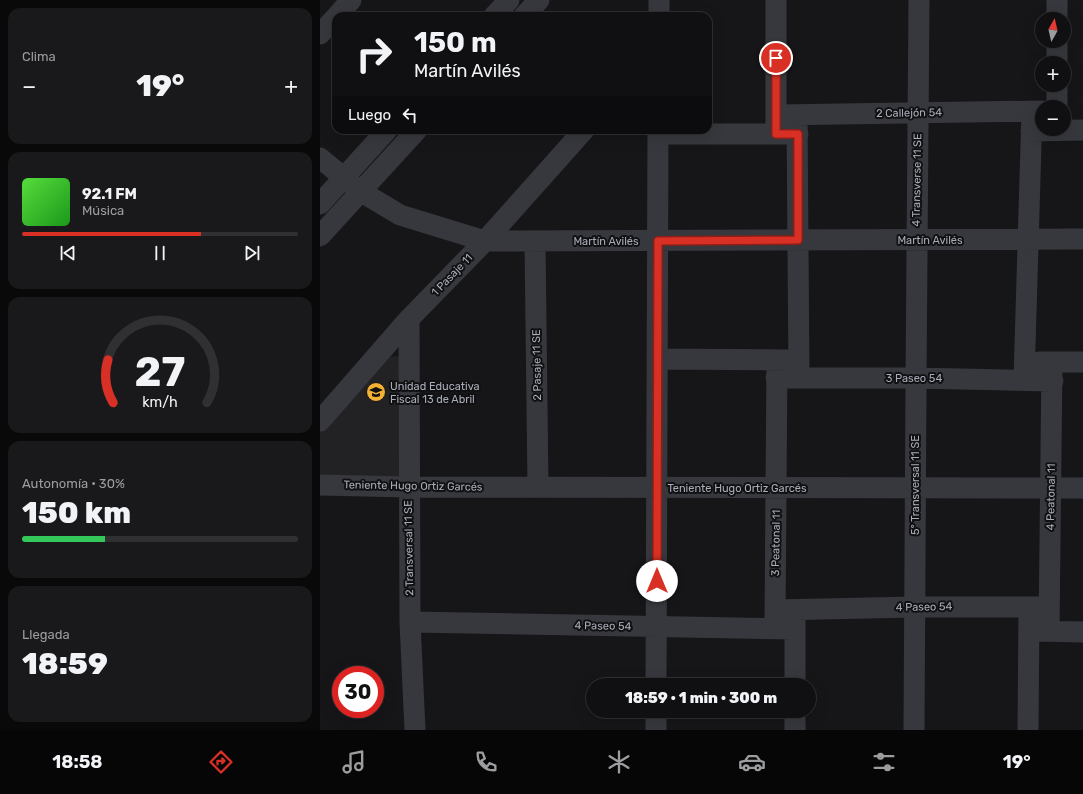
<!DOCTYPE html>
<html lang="es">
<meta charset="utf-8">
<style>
:root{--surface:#101012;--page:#19191b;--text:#f1f3f6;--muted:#9c9d9f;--line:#303032;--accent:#d93025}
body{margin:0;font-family:Rubik,sans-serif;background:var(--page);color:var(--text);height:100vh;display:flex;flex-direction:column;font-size:15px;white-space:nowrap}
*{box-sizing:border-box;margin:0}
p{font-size:13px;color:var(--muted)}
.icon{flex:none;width:22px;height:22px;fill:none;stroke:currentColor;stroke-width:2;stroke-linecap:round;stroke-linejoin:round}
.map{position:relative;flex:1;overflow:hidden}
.sheet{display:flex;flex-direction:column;gap:8px;padding:8px;background:#09090a;width:320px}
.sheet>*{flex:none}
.top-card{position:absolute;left:12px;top:12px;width:380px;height:122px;border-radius:12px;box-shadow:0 4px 16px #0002,0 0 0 1px var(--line);background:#101012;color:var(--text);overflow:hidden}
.needle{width:26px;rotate:8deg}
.buttons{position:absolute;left:715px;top:12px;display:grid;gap:8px}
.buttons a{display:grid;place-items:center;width:36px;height:36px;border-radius:50%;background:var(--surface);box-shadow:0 4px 16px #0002,0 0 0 1px var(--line);font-size:20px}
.speed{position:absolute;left:12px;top:666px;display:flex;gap:8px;font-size:20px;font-weight:700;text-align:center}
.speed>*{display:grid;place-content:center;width:52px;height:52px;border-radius:50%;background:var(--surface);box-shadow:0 4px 16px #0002,0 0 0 1px var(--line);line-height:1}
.speed .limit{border:6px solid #d22;background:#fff;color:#111}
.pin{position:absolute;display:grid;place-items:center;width:34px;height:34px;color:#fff;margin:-17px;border:2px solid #fff;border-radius:50%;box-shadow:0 1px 4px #0007}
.me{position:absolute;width:44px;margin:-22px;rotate:0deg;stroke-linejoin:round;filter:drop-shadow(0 0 3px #0008)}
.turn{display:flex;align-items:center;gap:14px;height:84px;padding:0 16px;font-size:18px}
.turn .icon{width:52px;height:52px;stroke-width:2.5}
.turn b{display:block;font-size:28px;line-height:34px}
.then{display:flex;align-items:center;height:38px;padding:0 16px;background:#0003;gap:8px;font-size:15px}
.big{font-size:30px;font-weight:800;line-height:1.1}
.sheet .widget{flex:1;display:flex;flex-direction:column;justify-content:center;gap:6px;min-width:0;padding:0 14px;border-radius:12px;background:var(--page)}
.sheet .dial{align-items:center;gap:0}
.dial svg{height:104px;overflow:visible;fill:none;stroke:var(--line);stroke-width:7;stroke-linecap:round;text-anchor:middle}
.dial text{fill:var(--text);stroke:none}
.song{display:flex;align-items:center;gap:12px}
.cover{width:48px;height:48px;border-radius:6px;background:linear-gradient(135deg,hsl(110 70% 55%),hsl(120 70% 35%))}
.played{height:4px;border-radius:2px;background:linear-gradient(90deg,var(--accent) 65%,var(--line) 65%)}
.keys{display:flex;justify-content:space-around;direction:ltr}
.heat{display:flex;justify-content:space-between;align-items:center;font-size:22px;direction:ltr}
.charge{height:6px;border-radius:3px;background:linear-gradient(90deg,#34c759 30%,var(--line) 0)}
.trip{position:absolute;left:266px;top:678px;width:230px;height:40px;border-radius:20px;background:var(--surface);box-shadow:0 4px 16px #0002,0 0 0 1px var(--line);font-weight:800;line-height:40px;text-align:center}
.dock{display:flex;height:64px;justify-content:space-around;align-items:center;background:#060607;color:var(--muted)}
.dock .icon{width:28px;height:28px}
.dock .current{color:var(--accent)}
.dock b{font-size:18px;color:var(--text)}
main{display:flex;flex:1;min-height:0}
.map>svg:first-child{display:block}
.built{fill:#222225}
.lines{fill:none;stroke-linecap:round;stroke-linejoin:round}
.minor{stroke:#37383d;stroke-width:21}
.route-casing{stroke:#8d1f18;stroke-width:10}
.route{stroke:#d93025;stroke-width:7}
.labels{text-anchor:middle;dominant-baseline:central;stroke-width:4;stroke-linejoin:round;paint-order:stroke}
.street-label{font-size:11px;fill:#a8adb8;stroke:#111113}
.poi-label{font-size:11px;fill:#a8adb8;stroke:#111113;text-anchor:start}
</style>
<main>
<section class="sheet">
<div class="widget"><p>Clima</p>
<div class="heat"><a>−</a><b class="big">19°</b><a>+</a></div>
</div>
<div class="widget">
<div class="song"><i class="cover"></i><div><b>92.1 FM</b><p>Música</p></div></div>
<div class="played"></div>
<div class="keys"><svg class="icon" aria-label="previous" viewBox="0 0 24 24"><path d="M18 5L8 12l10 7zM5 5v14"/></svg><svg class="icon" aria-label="pause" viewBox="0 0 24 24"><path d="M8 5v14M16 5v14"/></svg><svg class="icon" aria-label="next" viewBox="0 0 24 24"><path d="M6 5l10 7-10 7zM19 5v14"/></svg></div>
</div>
<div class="widget dial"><svg viewBox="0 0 100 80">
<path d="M14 69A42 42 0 1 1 86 69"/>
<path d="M14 69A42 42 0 0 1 10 36" stroke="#d93025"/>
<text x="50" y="56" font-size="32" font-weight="700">27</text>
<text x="50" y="72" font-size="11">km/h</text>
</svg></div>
<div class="widget"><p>Autonomía · 30%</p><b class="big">150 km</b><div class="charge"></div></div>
<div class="widget"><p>Llegada</p><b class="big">18:59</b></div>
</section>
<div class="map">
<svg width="763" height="730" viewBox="0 0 763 730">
<rect width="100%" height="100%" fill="#161618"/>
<path class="built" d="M 82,356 L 81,478 L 8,478 L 0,474 L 0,427 L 62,357 Z"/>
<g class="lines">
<path class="minor" d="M 456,0 L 456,129
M 737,0 L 737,19
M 17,16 L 31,0
M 174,16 L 189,0
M 204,16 L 219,0
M 339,16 L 339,0
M 0,34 L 16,17
M 737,41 L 737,63
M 737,85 L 737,107
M 456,115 L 722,111
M 477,115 L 479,378
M 711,131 L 763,130
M 338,134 L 478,134
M 0,158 L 40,191 L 80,215 L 165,241 L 763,239
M 0,204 L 67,130
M 0,236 L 97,130
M 215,242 L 218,487
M 89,319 L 90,622 L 95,730
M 337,359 L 471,360
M 719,362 L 763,362
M 456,378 L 595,378 L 733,381
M 704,380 L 712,111
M 0,421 L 89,319 L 165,241 L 264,130
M 0,485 L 89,487 L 763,488
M 455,610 L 595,607 L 729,607
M 90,622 L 475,629
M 455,623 L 457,360
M 716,631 L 763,632
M 729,631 L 732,362
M 336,685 L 338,130
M 475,685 L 475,616
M 336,730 L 336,711
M 475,730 L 475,711
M 594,730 C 595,487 597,243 599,0
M 708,730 L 709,607"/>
</g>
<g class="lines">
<g class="route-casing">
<path id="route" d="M 337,581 L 338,241 L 478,240 L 478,134 L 456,134 L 456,58"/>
</g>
<use href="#route" class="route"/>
</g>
<defs>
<g id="school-disc" transform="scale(1)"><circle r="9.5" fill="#f2b134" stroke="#111113"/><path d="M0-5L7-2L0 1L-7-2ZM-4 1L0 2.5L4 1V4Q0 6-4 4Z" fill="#111"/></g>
</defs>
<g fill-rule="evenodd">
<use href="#school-disc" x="56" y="392"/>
</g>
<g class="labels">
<g class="street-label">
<text transform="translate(589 113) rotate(-1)">2 Callejón 54</text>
<text transform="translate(597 180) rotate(-89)">4 Transverse 11 SE</text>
<text x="610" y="240">Martín Avilés</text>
<text x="286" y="241">Martín Avilés</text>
<text transform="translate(132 275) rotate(-46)">1 Pasaje 11</text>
<text transform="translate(217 365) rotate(-91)">2 Pasaje 11 SE</text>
<text x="594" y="378">3 Paseo 54</text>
<text transform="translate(595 485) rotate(-90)">5° Transversal 11 SE</text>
<text transform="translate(93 486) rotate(1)">Teniente Hugo Ortiz Garcés</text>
<text x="417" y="488">Teniente Hugo Ortiz Garcés</text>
<text transform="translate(731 497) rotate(-89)">4 Peatonal 11</text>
<text transform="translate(456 543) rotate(-89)">3 Peatonal 11</text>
<text transform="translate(89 548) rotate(-91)">2 Transversal 11 SE</text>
<text transform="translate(604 607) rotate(-1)">4 Paseo 54</text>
<text transform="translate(283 626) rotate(1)">4 Paseo 54</text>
</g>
<g class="poi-label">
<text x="70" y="386">Unidad Educativa<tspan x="70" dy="13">Fiscal 13 de Abril</tspan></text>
</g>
</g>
</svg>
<div class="buttons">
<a><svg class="needle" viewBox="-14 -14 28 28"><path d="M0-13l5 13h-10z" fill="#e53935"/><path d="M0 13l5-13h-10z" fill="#9c9d9f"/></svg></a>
<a>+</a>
<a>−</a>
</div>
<div class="speed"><div class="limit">30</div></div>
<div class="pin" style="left:456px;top:58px;background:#d93025"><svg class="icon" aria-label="arrive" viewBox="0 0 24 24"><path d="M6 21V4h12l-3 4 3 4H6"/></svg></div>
<svg class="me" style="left:337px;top:581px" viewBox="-20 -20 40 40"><circle r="19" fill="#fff"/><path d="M0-13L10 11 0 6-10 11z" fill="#d93025"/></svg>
<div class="trip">18:59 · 1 min · 300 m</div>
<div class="top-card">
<div class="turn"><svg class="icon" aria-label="right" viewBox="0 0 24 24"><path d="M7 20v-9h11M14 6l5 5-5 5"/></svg><div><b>150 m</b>Martín Avilés</div></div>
<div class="then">Luego<svg class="icon" aria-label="left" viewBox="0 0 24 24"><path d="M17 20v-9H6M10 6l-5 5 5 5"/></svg></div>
</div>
</div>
</main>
<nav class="dock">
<b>18:58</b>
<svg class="icon current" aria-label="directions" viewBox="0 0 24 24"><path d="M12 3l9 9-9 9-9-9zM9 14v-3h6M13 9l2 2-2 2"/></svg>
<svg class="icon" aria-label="music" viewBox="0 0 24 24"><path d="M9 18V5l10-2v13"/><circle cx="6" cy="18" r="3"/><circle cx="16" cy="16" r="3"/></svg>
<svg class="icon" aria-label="phone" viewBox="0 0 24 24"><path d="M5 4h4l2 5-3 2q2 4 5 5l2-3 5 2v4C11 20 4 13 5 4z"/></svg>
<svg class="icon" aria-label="climate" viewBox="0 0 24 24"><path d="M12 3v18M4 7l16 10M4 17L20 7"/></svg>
<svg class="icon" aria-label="car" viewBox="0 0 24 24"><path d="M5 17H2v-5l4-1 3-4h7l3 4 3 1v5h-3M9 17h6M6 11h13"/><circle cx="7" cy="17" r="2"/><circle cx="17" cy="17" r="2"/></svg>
<svg class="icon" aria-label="filters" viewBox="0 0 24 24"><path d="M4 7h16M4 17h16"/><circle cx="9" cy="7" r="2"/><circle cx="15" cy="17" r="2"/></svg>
<b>19°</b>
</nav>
